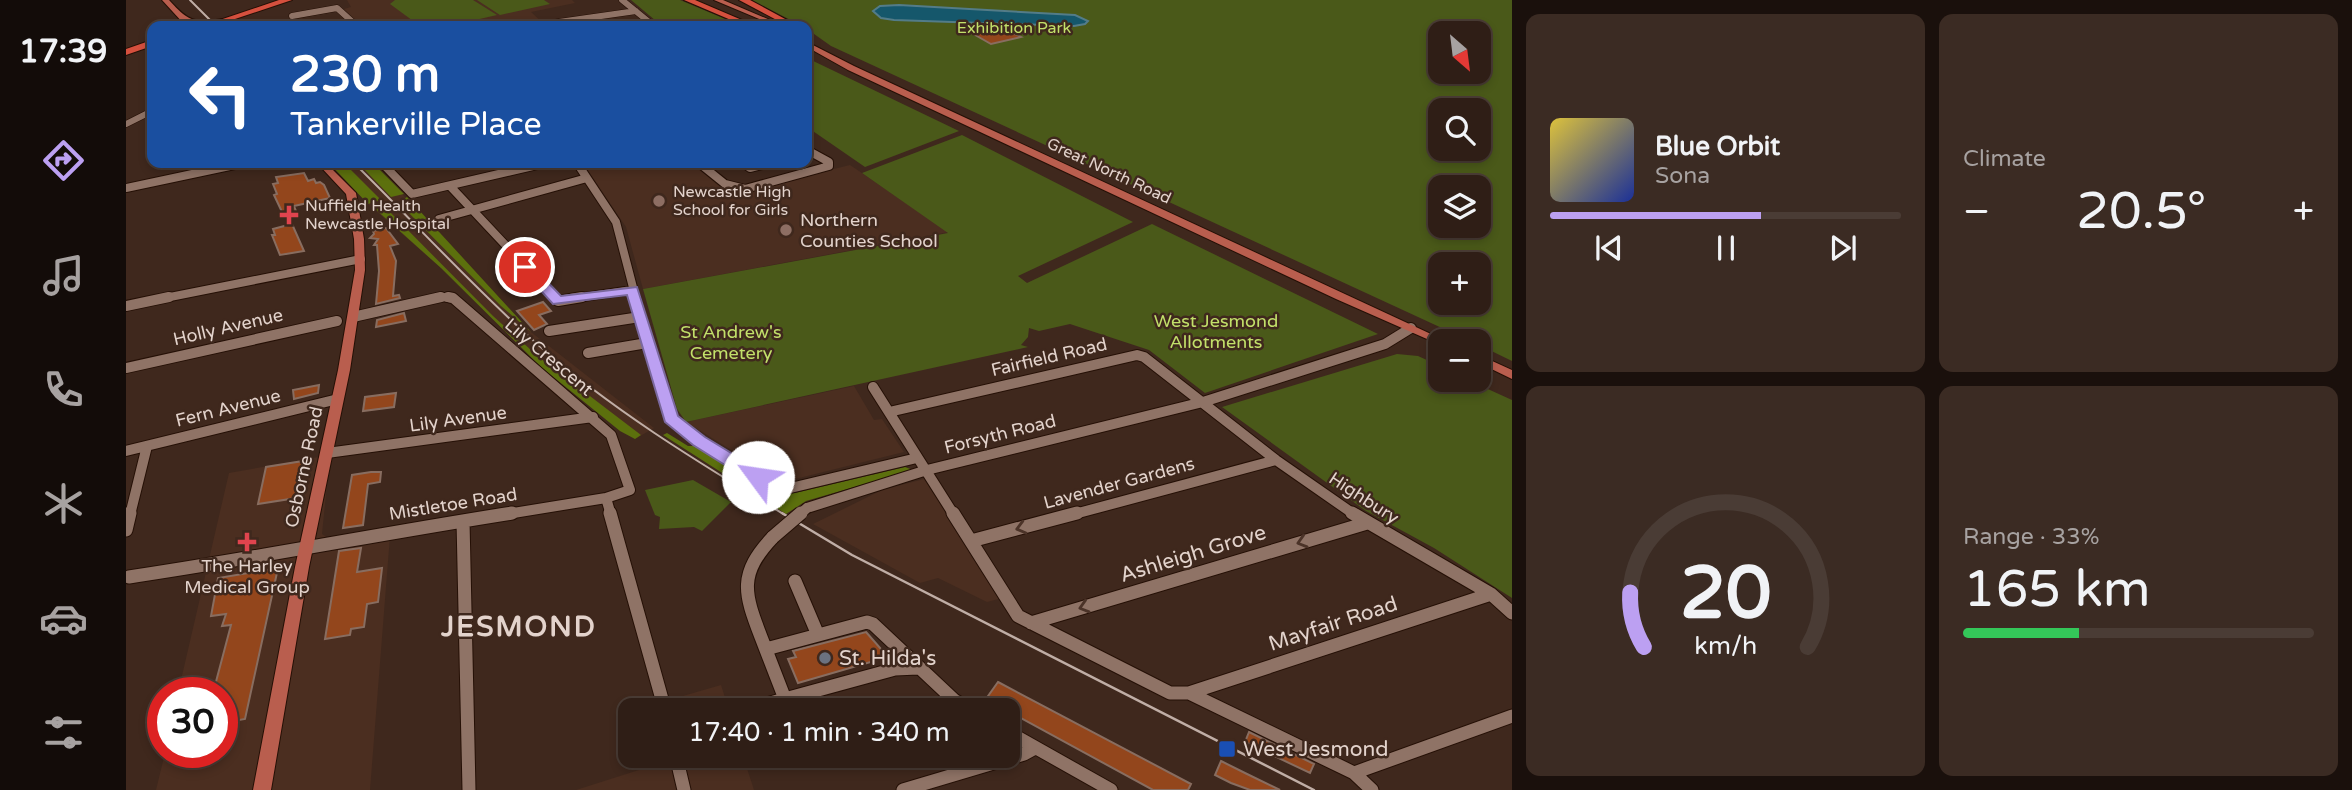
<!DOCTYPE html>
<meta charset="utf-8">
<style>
:root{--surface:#2f1e16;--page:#3b2b23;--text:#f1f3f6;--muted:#a7a2a1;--line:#4a3c35;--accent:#bca0f2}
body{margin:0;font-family:"Varela Round",sans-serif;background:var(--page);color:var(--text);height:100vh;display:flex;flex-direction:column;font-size:26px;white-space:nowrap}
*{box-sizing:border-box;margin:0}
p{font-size:23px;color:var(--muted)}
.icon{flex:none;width:38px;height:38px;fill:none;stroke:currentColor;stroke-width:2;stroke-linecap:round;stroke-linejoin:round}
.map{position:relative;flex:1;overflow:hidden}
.side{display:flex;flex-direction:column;gap:14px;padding:14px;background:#1a100c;width:840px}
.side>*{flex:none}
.hud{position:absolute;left:21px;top:21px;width:665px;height:147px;border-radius:14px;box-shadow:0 4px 10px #0003,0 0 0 2px var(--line);background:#1a4fa0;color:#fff;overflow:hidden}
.needle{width:46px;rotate:152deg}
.tools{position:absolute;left:1302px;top:21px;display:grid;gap:14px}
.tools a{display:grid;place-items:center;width:63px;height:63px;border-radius:14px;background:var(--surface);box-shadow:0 4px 10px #0003,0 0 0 2px var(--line);font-size:35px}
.speed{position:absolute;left:21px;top:677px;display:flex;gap:14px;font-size:35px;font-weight:700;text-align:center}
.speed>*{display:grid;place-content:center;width:91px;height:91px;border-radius:50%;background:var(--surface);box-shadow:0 4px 10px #0003,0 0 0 2px var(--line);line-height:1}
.speed .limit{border:10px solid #d22;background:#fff;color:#111}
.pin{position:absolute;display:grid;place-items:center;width:60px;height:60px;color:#fff;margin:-30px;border:4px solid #fff;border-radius:50%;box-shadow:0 2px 7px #0007}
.me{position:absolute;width:77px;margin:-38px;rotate:301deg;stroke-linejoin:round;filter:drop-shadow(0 0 5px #0008)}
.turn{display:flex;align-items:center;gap:24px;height:147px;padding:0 28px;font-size:32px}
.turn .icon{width:91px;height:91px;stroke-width:2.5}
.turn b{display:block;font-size:49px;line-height:60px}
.big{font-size:52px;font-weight:600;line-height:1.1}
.side .tile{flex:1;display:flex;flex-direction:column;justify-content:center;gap:10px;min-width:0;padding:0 24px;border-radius:14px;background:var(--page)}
.side .dial{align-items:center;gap:0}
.dial svg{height:182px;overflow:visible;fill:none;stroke:var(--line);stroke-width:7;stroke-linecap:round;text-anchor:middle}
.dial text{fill:var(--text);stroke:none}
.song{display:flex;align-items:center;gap:21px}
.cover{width:84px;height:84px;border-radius:10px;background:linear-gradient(135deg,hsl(50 70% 55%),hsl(230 70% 35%))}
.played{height:7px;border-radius:4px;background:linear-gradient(90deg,var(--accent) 60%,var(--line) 60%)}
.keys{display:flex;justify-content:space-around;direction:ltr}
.heat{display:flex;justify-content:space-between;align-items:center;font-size:38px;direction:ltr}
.charge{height:10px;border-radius:5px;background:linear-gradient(90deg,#34c759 33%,var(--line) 0)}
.side .tiles{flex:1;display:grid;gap:14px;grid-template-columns:repeat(2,1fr)}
.trip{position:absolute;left:492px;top:698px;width:402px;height:70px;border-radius:14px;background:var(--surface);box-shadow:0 4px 10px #0003,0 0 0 2px var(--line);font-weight:600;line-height:70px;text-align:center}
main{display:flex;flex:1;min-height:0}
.tabs{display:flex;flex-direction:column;width:126px;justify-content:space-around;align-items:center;background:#130c09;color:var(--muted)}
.tabs .icon{width:49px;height:49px}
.tabs .current{color:var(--accent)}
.tabs b{font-size:32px;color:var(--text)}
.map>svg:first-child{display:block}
.built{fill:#4b2e20}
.green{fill:#4a5919;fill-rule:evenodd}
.forest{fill:#5c700d}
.water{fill:#15576b;stroke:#537c88;stroke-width:2}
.building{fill:#93461c;stroke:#886d60;stroke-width:2}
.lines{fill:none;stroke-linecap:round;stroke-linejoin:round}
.minor-far3-casing{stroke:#251006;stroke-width:7}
.minor-far2-casing{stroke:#251006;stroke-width:10}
.minor-far1-casing{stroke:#251006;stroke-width:12}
.minor-casing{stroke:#251006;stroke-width:15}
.major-casing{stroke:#251006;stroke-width:2}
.highway-casing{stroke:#251006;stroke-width:2}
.minor-far3{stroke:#8f7366;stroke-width:6}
.minor-far2{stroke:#8f7366;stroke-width:8}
.minor-far1{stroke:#8f7366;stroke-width:10}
.minor{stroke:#8f7366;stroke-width:13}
.major{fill:#b95e4e;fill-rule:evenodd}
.highway{fill:#d5503e;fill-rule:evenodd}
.tram-far1{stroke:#c0aea6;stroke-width:2}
.tram{stroke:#c0aea6;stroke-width:2.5}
.minor-bridge-far1-casing{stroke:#251006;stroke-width:12;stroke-linecap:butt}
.minor-bridge-casing{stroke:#251006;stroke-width:15;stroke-linecap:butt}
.minor-bridge-far1{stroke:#8f7366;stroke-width:10}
.minor-bridge{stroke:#8f7366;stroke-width:13}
.oneway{stroke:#4b3328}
.route{fill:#bca0f2;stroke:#7a689d;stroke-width:2}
.education-dot{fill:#8d6e63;stroke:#3f281d;stroke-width:2.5}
.health-dot{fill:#e0444e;stroke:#3f281d;stroke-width:2.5}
.worship-dot{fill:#6b7280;stroke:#3f281d;stroke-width:2.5}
.transit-dot{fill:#1a4fb4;stroke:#3f281d;stroke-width:2.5}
.labels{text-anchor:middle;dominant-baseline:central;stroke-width:5;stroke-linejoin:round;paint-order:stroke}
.far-park-label{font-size:16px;fill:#c2e06a;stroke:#3f281d}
.far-street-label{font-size:16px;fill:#e3d3cc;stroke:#3f281d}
.far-poi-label{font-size:16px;fill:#e3d3cc;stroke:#3f281d;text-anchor:start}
.poi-label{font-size:18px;fill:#e3d3cc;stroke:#3f281d;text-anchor:start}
.park-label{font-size:18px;fill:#c2e06a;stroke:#3f281d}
.street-label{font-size:18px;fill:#e3d3cc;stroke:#3f281d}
.near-street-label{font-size:21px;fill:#e3d3cc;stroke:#3f281d}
.near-poi-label{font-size:21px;fill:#e3d3cc;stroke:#3f281d;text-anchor:start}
.near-district-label{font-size:28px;font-weight:bold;letter-spacing:2px;fill:#e3d3cc;stroke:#3f281d}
</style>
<main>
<nav class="tabs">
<b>17:39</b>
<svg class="icon current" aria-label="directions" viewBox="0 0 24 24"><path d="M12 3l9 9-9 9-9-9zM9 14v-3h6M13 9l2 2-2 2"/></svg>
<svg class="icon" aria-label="music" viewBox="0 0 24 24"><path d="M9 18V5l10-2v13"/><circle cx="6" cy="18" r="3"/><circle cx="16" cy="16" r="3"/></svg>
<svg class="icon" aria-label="phone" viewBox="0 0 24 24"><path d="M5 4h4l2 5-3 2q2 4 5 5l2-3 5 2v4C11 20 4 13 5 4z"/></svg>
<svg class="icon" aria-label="climate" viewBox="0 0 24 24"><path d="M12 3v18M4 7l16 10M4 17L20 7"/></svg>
<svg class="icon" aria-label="car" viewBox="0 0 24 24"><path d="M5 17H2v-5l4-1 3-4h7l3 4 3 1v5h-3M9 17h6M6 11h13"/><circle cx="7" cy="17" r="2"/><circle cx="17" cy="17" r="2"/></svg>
<svg class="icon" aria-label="filters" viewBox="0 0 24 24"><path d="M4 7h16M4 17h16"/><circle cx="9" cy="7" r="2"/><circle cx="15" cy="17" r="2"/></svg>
</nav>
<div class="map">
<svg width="1386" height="790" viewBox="0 0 1386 790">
<rect width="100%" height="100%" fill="#3f281d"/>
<path class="built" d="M 221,0 L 446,0 L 449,3 L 405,12 L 418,24 L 438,20 L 445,26 L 236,26 L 218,9 L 225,7 Z
M 203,163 L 247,163 L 405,332 L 528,428 L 509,439 L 415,367 L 315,268 L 242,204 Z
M 457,163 L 571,163 L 608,194 L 724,165 L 823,232 L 517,289 L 500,227 Z
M 728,386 L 748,420 L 756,419 L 778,452 L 657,482 L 560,422 Z
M 204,455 L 196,534 L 212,545 L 264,536 L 244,790 L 30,790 L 39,753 L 96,752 L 96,693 L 52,693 L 103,473 Z
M 798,479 L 876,598 L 861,602 L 812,578 L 794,583 L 687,524 L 756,490 Z
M 595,685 L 603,710 L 546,710 L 543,700 Z
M 557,756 L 617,756 L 628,790 L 450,790 Z"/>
<path class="green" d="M 269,0 L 347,0 L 371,15 L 323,26 L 294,26 L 264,4 Z
M 351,0 L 418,0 L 424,4 L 374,15 Z
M 505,0 L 554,0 L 616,26 L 536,26 Z
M 626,0 L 1386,0 L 1386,361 L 1353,345 L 1353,341 L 1344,341 L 705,46 L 681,29 L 681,26 L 676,26 ZM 1314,33 L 1353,33 L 1353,72 L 1314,72 ZM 1314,110 L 1353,110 L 1353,149 L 1314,149 ZM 1314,187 L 1353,187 L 1353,226 L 1314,226 ZM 1314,264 L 1353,264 L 1353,303 L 1314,303 Z
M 681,58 L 833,131 L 739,167 L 681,127 Z
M 836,135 L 1007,222 L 892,276 L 901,283 L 1026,224 L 1252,334 L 1079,393 L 1023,350 L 944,324 L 913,331 L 903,328 L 902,337 L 895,345 L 902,347 L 560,422 L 551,409 L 517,289 L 822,233 L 736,173 Z
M 1271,354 L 1292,356 L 1314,366 L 1314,380 L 1342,380 L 1386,400 L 1386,598 L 1308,548 L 1240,511 L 1096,407 Z
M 567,480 L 605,502 L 576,531 L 568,527 L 533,529 L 534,517 L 529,515 L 519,490 Z"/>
<path class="forest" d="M 203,163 L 218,163 L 255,200 L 242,204 Z
M 232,163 L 247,163 L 278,194 L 265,197 Z
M 281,197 L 405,332 L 375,306 L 274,204 L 274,201 Z
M 257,205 L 367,316 L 414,358 L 515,435 L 509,439 L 494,431 L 415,367 L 315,268 L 247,207 Z
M 541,433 L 562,446 L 573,446 L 645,492 L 669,493 L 779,467 L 787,470 L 680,501 L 660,514 L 537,435 Z"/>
<path class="water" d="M 773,5 L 949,15 L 962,21 L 959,24 L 948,26 L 768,20 L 755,18 L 747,11 L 754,6 Z"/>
<path class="building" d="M 873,26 L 895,37 L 865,44 L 844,32 Z
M 178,173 L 182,181 L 188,179 L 190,183 L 194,182 L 198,185 L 204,198 L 168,206 L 170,211 L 157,214 L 148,195 L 151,194 L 147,184 L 152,183 L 150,177 Z
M 166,224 L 178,251 L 154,255 L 146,235 L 149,235 L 147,229 Z
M 260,228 L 272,244 L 264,246 L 270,261 L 267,296 L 273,295 L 274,298 L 250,304 L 253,271 L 251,245 L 248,245 L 252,239 L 244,238 L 248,234 L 247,231 Z
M 417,302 L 425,311 L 413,315 L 421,324 L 408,330 L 391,311 Z
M 278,313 L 280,321 L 250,327 L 251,320 Z
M 193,385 L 192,393 L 168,399 L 167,390 Z
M 270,393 L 268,407 L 237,411 L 239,397 Z
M 177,461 L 170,498 L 132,504 L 140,467 Z
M 245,472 L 255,472 L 254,482 L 242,484 L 237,525 L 217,528 L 226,475 Z
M 235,548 L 231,572 L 256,568 L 252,602 L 241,604 L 238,627 L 225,629 L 224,635 L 199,639 L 213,551 Z
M 152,568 L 119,719 L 96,723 L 96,693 L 87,693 L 105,625 L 96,626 L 100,614 L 85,616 L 92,578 Z
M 740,632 L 762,657 L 672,683 L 662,659 L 670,657 L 667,651 Z
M 872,682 L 1065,784 L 1062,790 L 1027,790 L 860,699 Z
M 1123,732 L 1188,764 L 1184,773 L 1119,742 Z
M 1095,761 L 1119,773 L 1154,790 L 1124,790 L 1105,783 L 1089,775 Z"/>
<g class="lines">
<g class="minor-far3-casing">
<path id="minor-far3" d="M 496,0 L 528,26
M 166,16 L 211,8 L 231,26
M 405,26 L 510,11
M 0,124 L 26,111"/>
</g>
<g class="minor-far2-casing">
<path id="minor-far2" d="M 256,163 L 286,194 L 420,163
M 451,163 L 490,222 L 510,299
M 573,163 L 599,184 L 619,189 L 703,166 L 703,162 L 681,150
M 617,163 L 624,168 L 644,163
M 260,167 L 276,163
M 324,186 L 430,299
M 0,188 L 118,163
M 313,219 L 461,178
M 34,299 L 235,259
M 307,299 L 317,297 L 328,299
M 444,299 L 506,290"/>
</g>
<g class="minor-far1-casing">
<path id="minor-far1" d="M 322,297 L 327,298 L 485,435 L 504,490 L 480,498 L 375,515
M 429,297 L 432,301 L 456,297
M 509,297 L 545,419 L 573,441 L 656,490 L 791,458
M 0,306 L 43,297
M 227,317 L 315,297
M 423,331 L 514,317
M 462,353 L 521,343
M 0,368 L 211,321
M 747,387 L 828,515
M 763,412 L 1011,355 L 1018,357 L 1150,460 L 1229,515
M 0,451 L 212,399
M 201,453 L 467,417
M 480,498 L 485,515
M 681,508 L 801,470 L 1077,402 L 1259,344 L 1285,328
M 4,515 L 21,446
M 945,515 L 1150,460"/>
</g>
<g class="minor-casing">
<path id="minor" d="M 484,513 L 539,710
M 827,513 L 892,616 L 1044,693 L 1063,693 L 1228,773 L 1246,790
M 1226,513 L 1365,594 L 1386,613
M 337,521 L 343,790
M 0,530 L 4,513
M 647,537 C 612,574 618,593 635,637 C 643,658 651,678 659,699
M 845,541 L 951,513
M 3,577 C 131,558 258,533 386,513
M 669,581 L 692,635
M 905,623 L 1241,523
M 640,649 L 741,622 L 747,624 L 828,700 L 845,710
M 1063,693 L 1365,594
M 619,710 L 769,669 L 792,668
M 882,732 L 985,790
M 550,756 L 558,790
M 1228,773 L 1386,716
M 777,790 L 898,754 L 909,748"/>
</g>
<g class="major-casing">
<path id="major" d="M 36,0 L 43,0 C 62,21 68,24 97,19 L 100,21 L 79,26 L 63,22 L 62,24 L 58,24 Z
M 588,0 L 597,0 L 658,26 L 650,26 Z
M 681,42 L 728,66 L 1320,341 L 1314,341 L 1314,344 L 1310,343 L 1210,299 L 722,70 L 681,47 Z
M 191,163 L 200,163 L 230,193 L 238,239 L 239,270 L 224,370 L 183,567 L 145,790 L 127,790 L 169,567 L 212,370 L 229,270 L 228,239 L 220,194 Z
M 1353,355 L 1386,370 L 1386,379 L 1353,363 Z"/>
</g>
<g class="highway-casing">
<path id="highway" d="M 153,0 L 166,0 L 88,26 L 76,26 Z
M 558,0 L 569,0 L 630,26 L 619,26 Z
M 613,0 L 624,0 L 672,26 L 662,26 Z
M 681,33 L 686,36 L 684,39 L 681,40 Z
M 26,40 L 26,46 L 0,55 L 0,49 Z"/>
</g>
<use href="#minor-far3" class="minor-far3"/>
<use href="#minor-far2" class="minor-far2"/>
<use href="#minor-far1" class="minor-far1"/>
<use href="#minor" class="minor"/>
<use href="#major" class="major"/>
<use href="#highway" class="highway"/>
<path class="tram-far1" d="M 64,0 L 84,20
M 228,163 C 288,222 347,287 410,343 C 486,410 572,462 659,515"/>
<path class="tram" d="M 656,513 L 726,555 L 1188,790"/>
<g class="minor-bridge-far1-casing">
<path id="minor-bridge-far1" d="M 673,515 L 681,508"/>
</g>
<g class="minor-bridge-casing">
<path id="minor-bridge" d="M 647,537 L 675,513"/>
</g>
<use href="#minor-bridge-far1" class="minor-bridge-far1"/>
<use href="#minor-bridge" class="minor-bridge"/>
</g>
<defs><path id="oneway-chevron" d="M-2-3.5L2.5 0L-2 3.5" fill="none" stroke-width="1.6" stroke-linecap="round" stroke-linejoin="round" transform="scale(1.75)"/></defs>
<g class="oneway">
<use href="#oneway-chevron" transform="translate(895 528) rotate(165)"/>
<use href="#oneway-chevron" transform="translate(1176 542) rotate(163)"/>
<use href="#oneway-chevron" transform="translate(958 607) rotate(163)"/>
</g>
<path class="route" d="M 399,263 L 404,264 L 435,296 L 511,287 L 552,416 L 579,437 L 638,473 L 641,477 L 638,482 L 626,482 L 567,445 L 539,422 L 501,295 L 427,304 L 393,267 Z"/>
<g class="education-dot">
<circle cx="533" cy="201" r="7"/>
<circle cx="660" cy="230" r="7"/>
</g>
<g class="health-dot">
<path d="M159.5 204.5h7v7h7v7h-7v7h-7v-7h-7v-7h7z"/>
<path d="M117.5 531.5h7v7h7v7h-7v7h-7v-7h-7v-7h7z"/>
</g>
<circle class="worship-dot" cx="699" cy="658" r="7"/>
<rect class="transit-dot" x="1092" y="740" width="18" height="18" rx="3.5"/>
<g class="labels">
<g class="far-park-label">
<text x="888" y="28">Exhibition Park</text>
</g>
<g class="far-street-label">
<text transform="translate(983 171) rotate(25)">Great North Road</text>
</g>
<g class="far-poi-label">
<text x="547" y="192">Newcastle High<tspan x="547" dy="18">School for Girls</tspan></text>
<text x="179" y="206">Nuffield Health<tspan x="179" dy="18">Newcastle Hospital</tspan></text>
</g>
<g class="poi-label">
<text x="674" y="220">Northern<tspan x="674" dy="21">Counties School</tspan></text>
<text x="121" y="566" text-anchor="middle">The Harley<tspan x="121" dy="21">Medical Group</tspan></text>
</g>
<g class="park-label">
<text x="1090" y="321">West Jesmond<tspan x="1090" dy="21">Allotments</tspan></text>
<text x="605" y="332">St Andrew's<tspan x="605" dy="21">Cemetery</tspan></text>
</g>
<g class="street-label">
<text transform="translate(102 327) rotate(-13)">Holly Avenue</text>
<text transform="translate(423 357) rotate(40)">Lily Crescent</text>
<text transform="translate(923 357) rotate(-13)">Fairfield Road</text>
<text transform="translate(102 408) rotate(-14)">Fern Avenue</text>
<text transform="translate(332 419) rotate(-8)">Lily Avenue</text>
<text transform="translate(874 434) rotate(-14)">Forsyth Road</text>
<text transform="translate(178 467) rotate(-78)">Osborne Road</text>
<text transform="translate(993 483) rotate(-15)">Lavender Gardens</text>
<text transform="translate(1238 498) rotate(33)">Highbury</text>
<text transform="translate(327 504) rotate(-9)">Mistletoe Road</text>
</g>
<g class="near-street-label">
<text transform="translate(1067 554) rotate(-17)">Ashleigh Grove</text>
<text transform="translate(1207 624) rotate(-18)">Mayfair Road</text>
</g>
<g class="near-poi-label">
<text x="713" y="658">St. Hilda's</text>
<text x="1117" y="749">West Jesmond</text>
</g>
<g class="near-district-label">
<text x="393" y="627">JESMOND</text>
</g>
</g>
</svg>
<div class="tools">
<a><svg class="needle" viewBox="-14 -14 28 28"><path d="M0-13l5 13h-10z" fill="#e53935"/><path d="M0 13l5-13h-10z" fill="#a7a2a1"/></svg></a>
<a><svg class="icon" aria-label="search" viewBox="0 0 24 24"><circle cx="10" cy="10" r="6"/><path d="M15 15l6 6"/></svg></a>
<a><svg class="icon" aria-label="layers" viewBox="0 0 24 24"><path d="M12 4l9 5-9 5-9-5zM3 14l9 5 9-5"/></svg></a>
<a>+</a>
<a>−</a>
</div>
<div class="speed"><div class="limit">30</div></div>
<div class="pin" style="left:399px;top:267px;background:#d93025"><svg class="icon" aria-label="arrive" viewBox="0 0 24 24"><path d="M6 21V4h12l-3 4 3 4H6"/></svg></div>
<svg class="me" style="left:632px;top:477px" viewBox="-20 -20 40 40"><circle r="19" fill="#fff"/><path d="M0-13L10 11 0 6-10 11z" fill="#bca0f2"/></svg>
<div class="trip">17:40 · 1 min · 340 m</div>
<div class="hud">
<div class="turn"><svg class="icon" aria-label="left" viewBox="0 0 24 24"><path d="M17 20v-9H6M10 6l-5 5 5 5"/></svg><div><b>230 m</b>Tankerville Place</div></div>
</div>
</div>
<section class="side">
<div class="tiles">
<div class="tile">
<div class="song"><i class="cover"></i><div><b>Blue Orbit</b><p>Sona</p></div></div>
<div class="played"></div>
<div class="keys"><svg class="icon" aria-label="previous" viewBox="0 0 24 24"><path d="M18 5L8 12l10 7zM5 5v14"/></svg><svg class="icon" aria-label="pause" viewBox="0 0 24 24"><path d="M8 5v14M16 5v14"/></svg><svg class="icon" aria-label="next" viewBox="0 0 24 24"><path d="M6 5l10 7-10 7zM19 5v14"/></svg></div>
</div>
<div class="tile"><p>Climate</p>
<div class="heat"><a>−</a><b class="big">20.5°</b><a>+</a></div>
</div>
<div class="tile dial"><svg viewBox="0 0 100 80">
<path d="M14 69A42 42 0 1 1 86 69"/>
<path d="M14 69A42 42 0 0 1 8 45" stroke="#bca0f2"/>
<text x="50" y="56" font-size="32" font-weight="700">20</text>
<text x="50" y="72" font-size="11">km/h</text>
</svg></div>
<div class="tile"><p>Range · 33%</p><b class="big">165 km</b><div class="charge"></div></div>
</div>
</section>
</main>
